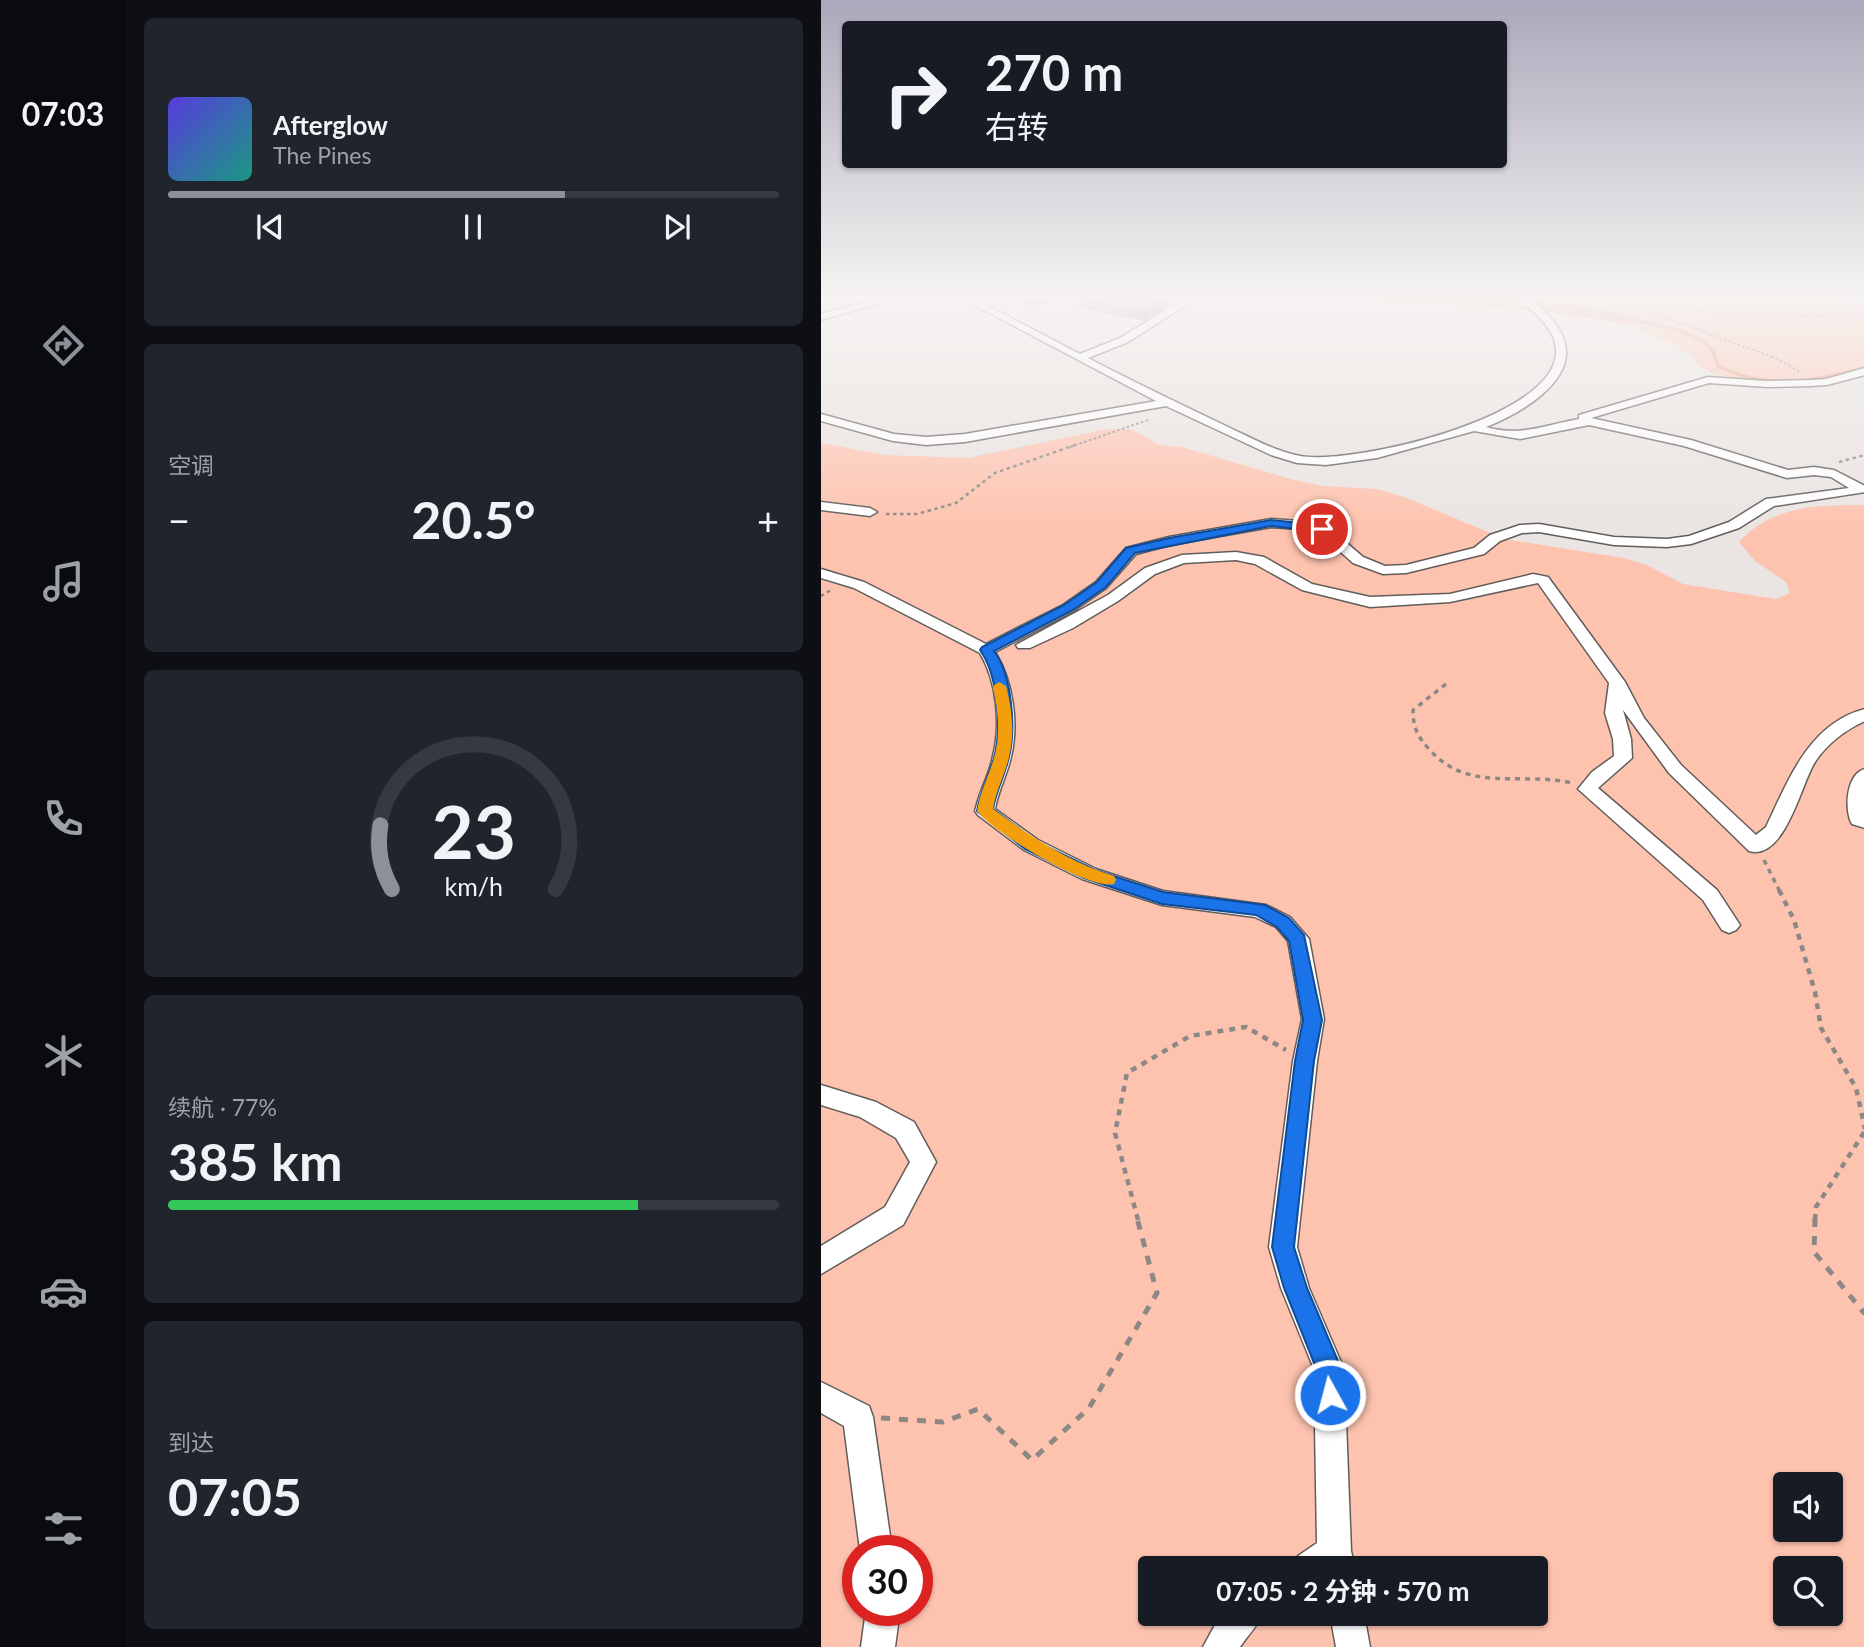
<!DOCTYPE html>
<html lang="zh">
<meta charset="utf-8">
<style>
:root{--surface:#171b24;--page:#20242c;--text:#f1f3f6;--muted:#9ea1a6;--line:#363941;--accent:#8c9099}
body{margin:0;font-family:Lato,"Noto Sans SC",sans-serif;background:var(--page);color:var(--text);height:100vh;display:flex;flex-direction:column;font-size:26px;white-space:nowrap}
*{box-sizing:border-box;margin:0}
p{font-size:23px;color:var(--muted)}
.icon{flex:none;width:38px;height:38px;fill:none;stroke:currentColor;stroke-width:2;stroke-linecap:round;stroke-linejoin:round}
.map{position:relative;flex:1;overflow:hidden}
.sheet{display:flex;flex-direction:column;gap:18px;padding:18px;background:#0d0f14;width:695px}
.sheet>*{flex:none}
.banner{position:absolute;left:21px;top:21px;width:665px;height:147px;border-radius:7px;box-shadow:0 2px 5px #0004;background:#171b24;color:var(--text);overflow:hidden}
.tools{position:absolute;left:952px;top:1472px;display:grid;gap:14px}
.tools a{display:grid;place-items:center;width:70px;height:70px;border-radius:7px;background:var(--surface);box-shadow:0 2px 5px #0004;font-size:35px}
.speed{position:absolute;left:21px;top:1535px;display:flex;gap:14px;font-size:35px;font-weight:700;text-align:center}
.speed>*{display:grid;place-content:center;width:91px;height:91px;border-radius:50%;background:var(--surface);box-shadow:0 2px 5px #0004;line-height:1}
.speed .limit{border:10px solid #d22;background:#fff;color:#111}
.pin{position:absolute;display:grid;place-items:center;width:60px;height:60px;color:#fff;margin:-30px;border:4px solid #fff;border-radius:50%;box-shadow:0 2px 7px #0007}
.me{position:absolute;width:77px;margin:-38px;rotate:353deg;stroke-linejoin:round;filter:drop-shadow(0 0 5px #0008)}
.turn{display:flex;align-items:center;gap:24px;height:147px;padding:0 28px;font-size:32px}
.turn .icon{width:91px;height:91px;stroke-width:2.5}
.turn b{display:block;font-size:49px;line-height:60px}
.big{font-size:52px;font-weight:700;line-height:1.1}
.sheet .widget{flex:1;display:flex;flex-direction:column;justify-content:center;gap:10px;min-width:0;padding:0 24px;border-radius:10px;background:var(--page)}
.sheet .dial{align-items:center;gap:0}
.dial svg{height:182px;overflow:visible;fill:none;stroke:var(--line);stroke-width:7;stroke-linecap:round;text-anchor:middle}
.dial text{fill:var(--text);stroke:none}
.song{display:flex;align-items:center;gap:21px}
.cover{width:84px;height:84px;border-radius:10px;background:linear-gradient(135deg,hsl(250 70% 55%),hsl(170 70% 35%))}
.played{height:7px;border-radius:4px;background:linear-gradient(90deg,var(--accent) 65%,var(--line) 65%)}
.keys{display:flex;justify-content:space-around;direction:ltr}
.heat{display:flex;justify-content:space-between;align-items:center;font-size:38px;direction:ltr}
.charge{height:10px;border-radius:5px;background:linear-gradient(90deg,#34c759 77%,var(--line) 0)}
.trip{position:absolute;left:317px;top:1556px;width:410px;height:70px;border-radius:7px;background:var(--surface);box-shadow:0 2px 5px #0004;font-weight:700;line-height:70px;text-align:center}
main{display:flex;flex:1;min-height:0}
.tabs{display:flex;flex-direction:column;width:126px;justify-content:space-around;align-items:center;background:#090b0e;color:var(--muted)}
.tabs .icon{width:49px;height:49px}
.tabs .current{color:var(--accent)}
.tabs b{font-size:32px;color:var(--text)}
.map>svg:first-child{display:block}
.green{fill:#fec3af;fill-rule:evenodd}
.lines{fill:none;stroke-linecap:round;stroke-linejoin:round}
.stream{stroke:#f09577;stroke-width:3.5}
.river{fill:#f09577;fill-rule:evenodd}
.minor-casing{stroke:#615d5b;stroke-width:3}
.path-far4{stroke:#8c8886;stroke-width:2;stroke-dasharray:2.5 2.5;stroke-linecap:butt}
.path-far3{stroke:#8c8886;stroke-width:2.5;stroke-dasharray:3.5 3.5;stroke-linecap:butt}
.path-far2{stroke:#8c8886;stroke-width:3.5;stroke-dasharray:5 5;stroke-linecap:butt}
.path-far1{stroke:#8c8886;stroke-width:4.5;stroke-dasharray:6 6;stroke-linecap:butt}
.path{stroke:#8c8886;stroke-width:5;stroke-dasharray:9 9;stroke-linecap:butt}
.minor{fill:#fff;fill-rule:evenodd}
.wall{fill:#909596}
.shaded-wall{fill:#76797a}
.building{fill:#a8adaf;stroke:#76797a;stroke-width:2}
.route{fill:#1a73e8;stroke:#114b97;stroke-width:2}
.slow{fill:#f59e0b}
</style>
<main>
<nav class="tabs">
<b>07:03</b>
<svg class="icon current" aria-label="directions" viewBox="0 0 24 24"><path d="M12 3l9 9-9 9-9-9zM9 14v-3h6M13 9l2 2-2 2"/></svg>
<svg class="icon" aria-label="music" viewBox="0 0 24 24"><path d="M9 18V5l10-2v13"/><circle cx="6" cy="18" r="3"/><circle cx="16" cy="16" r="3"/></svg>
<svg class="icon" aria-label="phone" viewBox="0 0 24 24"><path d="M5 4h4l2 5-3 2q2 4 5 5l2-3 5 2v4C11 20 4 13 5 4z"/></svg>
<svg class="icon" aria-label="climate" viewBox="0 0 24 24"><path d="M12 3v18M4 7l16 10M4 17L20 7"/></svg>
<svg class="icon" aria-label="car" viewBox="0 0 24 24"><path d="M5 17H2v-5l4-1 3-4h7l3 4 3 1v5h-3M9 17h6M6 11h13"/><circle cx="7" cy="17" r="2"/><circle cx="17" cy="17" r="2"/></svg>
<svg class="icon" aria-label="filters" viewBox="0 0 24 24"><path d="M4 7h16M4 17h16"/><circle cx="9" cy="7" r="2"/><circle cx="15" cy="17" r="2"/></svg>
</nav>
<section class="sheet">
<div class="widget">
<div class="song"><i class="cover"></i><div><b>Afterglow</b><p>The Pines</p></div></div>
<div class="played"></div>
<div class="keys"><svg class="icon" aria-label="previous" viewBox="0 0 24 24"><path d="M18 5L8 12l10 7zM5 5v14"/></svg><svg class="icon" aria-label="pause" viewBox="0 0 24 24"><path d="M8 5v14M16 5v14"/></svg><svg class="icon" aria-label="next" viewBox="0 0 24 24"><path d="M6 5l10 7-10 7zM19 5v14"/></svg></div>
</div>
<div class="widget"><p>空调</p>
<div class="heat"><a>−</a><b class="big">20.5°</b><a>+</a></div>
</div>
<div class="widget dial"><svg viewBox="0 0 100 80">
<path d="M14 69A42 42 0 1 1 86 69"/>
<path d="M14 69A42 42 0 0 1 9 41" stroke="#8c9099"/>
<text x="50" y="56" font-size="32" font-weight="700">23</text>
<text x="50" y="72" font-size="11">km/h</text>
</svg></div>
<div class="widget"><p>续航 · 77%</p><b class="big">385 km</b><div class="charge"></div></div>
<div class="widget"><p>到达</p><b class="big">07:05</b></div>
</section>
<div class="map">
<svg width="1044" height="1647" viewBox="0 0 1044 1647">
<rect width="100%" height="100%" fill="#eae4e2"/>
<path class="green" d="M 724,298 L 1021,298 L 1043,307 L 1043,372 L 1021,381 L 960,382 L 895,375 L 878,366 L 870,354 L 850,343 L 788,319 L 751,318 Z
M 286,429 L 309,429 L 328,438 L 337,445 L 361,447 L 470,479 L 502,486 L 556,489 L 583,497 L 684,539 L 802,558 L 826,565 L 862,584 L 955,599 L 969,593 L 965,582 L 934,561 L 918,542 C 952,505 997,505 1043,505 L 1043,1647 L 0,1647 L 0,443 L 64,455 L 147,458 ZM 964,1484 L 1010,1484 L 1010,1530 L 964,1530 ZM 37,1550 L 96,1550 L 96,1610 L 37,1610 ZM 329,1568 L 714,1568 L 714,1614 L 329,1614 ZM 964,1568 L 1010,1568 L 1010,1614 L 964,1614 Z"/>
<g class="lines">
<path class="stream" d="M 800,318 C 827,324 865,327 887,346 C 893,351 894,359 897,366 C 944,390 995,382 1044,367"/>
<path class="river" d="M 555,298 C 639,298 724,294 806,314 L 809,318 L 800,323 C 721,308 643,305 563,303 Z"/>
<g class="minor-casing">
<path id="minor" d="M 60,298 L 76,298 L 0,320 L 0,314 Z
M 140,298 L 152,298 L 259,354 L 299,338 L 364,298 L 376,298 L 307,342 L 267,358 C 313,382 359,404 405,426 C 429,437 453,451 479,456 C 531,465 731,419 735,354 C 737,329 713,314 698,298 L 709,298 C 722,310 738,323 743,340 C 757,382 696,415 665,427 C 699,437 724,425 758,419 L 758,415 L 887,377 L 946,381 L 990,380 L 1005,379 L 1044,368 L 1044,375 L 1006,385 L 990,386 L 946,387 L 888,383 L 770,418 L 870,440 L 967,470 L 993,467 L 1013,470 L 1044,486 L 1044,492 L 953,506 L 918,528 L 870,544 L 846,547 L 793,545 L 718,532 L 701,533 L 679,541 L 663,554 L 585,573 L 562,574 L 532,563 L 497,532 L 478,529 L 450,527 L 349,545 L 315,554 L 285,588 L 252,611 L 174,652 C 192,681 198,723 190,757 C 186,775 177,791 174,809 L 217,840 L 275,869 L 342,891 L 445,905 L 469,917 L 488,939 L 503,1019 L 496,1061 L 476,1247 L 488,1288 L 523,1369 L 530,1551 L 534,1568 L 472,1568 L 477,1556 L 496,1543 L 493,1369 L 460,1288 L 448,1247 L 472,1061 L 481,1019 L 467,941 L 455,927 L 434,917 L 341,905 L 261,879 L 203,850 L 157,815 L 154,811 L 156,804 C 160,788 169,773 172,756 C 180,724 176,682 159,653 L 33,588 L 0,578 L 0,569 L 43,582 L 165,644 L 242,605 L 275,582 L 305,548 L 348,537 L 450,519 L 478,521 L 506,526 L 542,557 L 564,566 L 585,565 L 653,548 L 669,535 L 699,525 L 718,524 L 793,537 L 846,539 L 868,536 L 908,522 L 945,499 L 1028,488 L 1010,477 L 993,475 L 966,478 L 863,446 L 768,425 L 699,439 L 653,431 L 556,458 L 505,465 L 476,463 L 450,455 L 345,406 L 144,442 L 105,445 L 72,441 L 0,421 L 0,414 L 73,434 L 105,437 L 144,434 L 335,401 Z
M 0,502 L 49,508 L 56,512 L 49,516 L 0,510 Z
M 415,552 L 443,557 L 491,584 L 549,597 L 629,594 L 712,574 L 727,577 L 804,682 L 823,718 L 860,765 L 935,835 L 945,827 C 967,781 988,723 1044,709 L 1044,721 C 1024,730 1006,744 994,762 C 980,784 964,861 928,851 L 848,773 L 802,710 L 810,739 L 811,758 L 777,788 L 896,890 L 919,925 L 915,930 L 908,933 L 901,930 L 882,900 L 757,789 L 771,772 L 793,756 L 792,739 L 784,713 L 788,683 L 717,583 L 629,602 L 549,607 L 481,590 L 434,564 L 415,560 L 363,563 L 334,574 L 297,601 L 252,628 L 209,648 L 197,648 L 195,645 L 287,595 L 324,568 L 361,555 Z
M 1044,769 L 1044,828 L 1031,824 C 1023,810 1025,774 1044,769 Z
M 0,1085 L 55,1102 L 93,1122 L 115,1162 L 82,1225 L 0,1274 L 0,1246 L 64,1207 L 89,1162 L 75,1138 L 39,1117 L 0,1105 Z
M 0,1382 L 48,1406 L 52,1417 L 71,1550 L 39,1550 L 23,1426 L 0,1413 Z
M 45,1610 L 79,1610 L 74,1647 L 40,1647 Z
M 400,1614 L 441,1614 C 436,1627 427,1635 419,1647 L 382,1647 Z
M 509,1614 L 543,1614 L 549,1647 L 515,1647 Z"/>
</g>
<path class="path-far4" d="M 764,298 L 835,314 L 959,360 L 979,372
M 837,298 L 874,310 L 893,312 L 969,316 L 1044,315
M 249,447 L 327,420"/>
<path class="path-far3" d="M 1018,462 L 1044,455
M 65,514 L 96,514 L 135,503 L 174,473 L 254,445
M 0,596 L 10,590"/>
<path class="path-far2" d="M 625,684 L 592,710 C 592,727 596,736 608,749 C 647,794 700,771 751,783
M 943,860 L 959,892"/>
<path class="path-far1" d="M 958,890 L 973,920 L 994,992 L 1000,1028 L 1035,1088 L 1044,1129
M 317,1220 L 294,1133 L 306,1073 L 369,1036 L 425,1027 L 465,1050
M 994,1220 L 995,1207 L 1044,1131"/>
<path class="path" d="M 994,1218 L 993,1252 L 1044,1314
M 60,1418 L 122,1422 L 157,1409 L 211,1460 L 268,1408 L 336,1293 L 316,1218"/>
<use href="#minor" class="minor"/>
</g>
<path class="wall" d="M 197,298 L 228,298 L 229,303 L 207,306 Z
M 255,298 L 348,298 L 348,305 L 322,321 L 256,307 Z"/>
<path class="shaded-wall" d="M 206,298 L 228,298 L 229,303 L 207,306 Z
M 344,298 L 348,298 L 348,305 L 322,321 L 321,312 Z"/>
<path class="building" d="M 255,298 L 344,298 L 321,312 Z"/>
<linearGradient id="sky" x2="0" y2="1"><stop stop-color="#aba8bb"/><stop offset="0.56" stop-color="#f6f3f2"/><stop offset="1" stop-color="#f6f3f2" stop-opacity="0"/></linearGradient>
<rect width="1044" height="529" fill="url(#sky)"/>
<path class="route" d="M 450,520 L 501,525 L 507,529 L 501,532 L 450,526 L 314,553 L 285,587 L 252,610 L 173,651 C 191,674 195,729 188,757 C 184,775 175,791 172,809 L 216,842 L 274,870 L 342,892 L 444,905 L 468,918 L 483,935 L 501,1020 L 493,1061 L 473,1247 L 486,1288 L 520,1368 L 521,1395 L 517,1403 L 509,1407 L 500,1403 L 496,1395 L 495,1368 L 463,1288 L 451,1247 L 474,1061 L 482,1020 L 468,941 L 456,927 L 435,915 L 341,904 L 263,878 L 204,849 L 156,811 C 159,792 168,776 173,758 C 181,728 177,675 159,650 L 161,647 L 243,605 L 276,582 L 305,548 L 348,538 Z"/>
<path class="slow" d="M 178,682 L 185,686 C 191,709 194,733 188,757 C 184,775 175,790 172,809 C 210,837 248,862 293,876 L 295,880 L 293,884 C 268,891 172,832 156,811 C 159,792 168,776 173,758 C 180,734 177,709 172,686 Z"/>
</svg>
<div class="tools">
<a><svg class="icon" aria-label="sound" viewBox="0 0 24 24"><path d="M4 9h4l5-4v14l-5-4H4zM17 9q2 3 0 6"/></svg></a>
<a><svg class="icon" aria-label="search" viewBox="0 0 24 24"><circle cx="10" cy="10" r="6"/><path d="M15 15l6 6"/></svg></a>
</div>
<div class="speed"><div class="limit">30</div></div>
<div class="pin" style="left:501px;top:529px;background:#d93025"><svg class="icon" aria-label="arrive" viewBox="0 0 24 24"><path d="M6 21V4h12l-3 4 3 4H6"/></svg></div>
<svg class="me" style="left:509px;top:1395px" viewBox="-20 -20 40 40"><circle r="17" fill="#1a73e8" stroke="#fff" stroke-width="3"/><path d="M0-11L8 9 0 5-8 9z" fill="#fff"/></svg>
<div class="trip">07:05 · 2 分钟 · 570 m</div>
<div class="banner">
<div class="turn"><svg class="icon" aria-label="right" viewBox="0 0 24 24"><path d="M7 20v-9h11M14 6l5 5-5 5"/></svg><div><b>270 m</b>右转</div></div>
</div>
</div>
</main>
